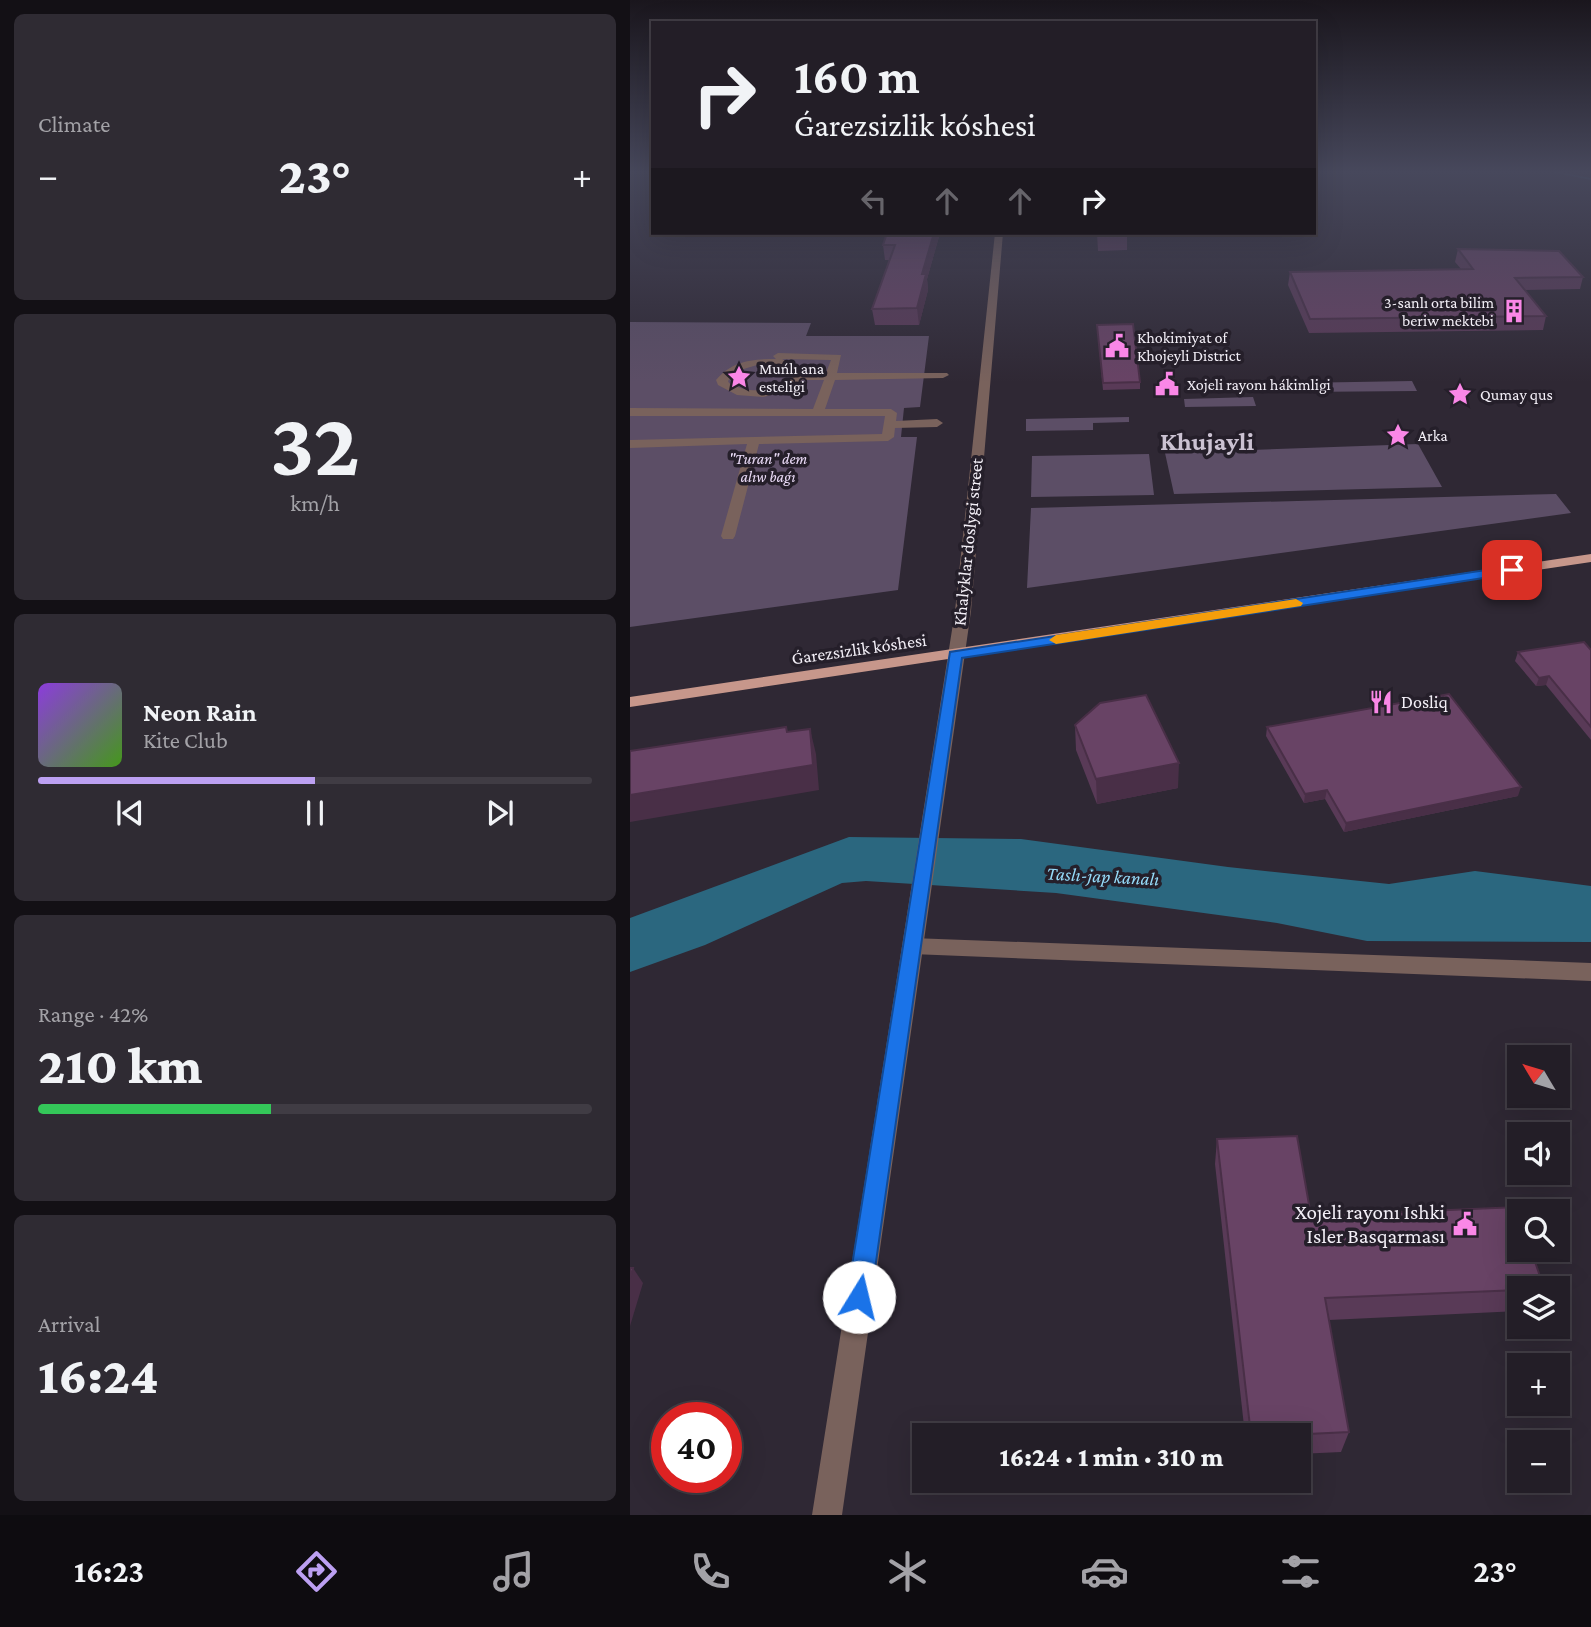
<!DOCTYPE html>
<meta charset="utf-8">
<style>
:root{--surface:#231e27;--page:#2f2b33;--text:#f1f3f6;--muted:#a3a2a7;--line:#403c44;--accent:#bca0f2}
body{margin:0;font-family:"Crimson Pro",serif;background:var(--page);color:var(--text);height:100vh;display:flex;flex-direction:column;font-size:26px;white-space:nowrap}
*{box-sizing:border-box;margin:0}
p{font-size:23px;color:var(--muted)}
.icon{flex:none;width:38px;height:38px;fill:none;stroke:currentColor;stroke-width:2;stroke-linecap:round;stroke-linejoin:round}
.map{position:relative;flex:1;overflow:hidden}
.details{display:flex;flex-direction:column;gap:14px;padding:14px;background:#131015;width:630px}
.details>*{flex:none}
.top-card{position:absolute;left:21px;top:21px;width:665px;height:214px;border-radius:0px;box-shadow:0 7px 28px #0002,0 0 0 2px var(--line);background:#231e27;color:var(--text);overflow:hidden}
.needle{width:46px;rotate:308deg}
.fabs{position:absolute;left:877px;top:1045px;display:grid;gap:14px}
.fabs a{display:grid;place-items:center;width:63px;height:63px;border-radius:0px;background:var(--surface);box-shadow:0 7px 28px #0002,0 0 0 2px var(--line);font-size:35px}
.speed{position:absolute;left:21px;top:1402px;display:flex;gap:14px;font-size:35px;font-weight:700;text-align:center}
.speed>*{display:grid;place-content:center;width:91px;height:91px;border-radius:50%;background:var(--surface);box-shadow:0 7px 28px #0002,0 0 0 2px var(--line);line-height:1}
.speed .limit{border:10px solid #d22;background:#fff;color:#111}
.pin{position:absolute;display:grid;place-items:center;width:60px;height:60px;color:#fff;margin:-30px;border-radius:14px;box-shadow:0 4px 10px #0006}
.me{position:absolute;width:77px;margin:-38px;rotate:9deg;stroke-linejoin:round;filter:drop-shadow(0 0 5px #0008)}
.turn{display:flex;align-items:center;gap:24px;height:147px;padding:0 28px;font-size:32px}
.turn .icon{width:91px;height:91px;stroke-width:2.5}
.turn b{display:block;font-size:49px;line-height:60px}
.lanes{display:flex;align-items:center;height:66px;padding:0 28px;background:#0003;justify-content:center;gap:35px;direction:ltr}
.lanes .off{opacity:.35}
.big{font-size:52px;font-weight:800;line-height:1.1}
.details .card{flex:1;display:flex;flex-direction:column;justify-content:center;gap:10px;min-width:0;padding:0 24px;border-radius:10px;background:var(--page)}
.details .dial{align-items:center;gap:0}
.dial b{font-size:91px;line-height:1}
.song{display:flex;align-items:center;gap:21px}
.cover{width:84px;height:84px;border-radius:10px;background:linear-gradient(135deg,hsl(270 70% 55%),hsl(100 70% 35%))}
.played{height:7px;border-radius:4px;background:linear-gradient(90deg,var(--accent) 50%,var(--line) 50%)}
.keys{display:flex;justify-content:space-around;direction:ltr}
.heat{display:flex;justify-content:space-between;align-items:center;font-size:38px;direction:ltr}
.charge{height:10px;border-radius:5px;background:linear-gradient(90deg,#34c759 42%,var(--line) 0)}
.trip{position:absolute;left:282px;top:1423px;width:399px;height:70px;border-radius:0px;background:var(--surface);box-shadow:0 7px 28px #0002,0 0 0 2px var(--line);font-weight:800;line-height:70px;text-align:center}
.menu{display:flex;height:112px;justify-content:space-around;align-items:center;background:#0e0c10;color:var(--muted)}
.menu .icon{width:49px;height:49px}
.menu .selected{color:var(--accent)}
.menu b{font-size:32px;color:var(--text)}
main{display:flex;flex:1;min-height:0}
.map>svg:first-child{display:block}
.green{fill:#5c4e66}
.water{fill:#2b677f}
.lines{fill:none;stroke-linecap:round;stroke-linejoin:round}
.stream{fill:#2b677f;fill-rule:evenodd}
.pedestrian{fill:#79625c;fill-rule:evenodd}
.minor{fill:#79625c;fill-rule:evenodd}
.tertiary{fill:#79625c;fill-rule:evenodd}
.primary{fill:#c7978b;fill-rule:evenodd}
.wall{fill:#593a57}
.shaded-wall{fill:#492f47}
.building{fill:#684365;stroke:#492f47;stroke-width:2}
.route{fill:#1a73e8;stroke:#114b97;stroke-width:2}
.slow{fill:#f59e0b}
.labels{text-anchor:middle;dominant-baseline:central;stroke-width:7;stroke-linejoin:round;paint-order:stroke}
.far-poi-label{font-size:16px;fill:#f3eff7;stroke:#251f2a;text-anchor:start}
.far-park-label{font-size:16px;font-style:italic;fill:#eadbf7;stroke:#251f2a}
.street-label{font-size:18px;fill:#f3eff7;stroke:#251f2a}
.poi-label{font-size:18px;fill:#f3eff7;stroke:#251f2a;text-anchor:start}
.water-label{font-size:19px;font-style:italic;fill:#96dcfa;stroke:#251f2a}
.near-poi-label{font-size:21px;fill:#f3eff7;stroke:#251f2a;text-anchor:end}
.far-town-label{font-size:26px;font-weight:bold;fill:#cbc2d2;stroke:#251f2a}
</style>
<main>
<section class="details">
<div class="card"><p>Climate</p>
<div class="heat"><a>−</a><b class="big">23°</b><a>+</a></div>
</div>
<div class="card dial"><b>32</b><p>km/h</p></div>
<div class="card">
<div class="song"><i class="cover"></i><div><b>Neon Rain</b><p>Kite Club</p></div></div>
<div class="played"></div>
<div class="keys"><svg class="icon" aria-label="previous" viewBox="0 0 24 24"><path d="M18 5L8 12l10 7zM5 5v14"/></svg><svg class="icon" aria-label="pause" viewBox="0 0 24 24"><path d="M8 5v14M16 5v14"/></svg><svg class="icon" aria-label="next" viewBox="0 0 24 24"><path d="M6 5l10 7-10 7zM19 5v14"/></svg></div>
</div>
<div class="card"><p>Range · 42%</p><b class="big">210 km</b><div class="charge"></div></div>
<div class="card"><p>Arrival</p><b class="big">16:24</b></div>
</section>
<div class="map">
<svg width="961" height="1515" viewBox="0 0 961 1515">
<rect width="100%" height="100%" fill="#2f2834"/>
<path class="green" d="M 0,322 L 181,323 L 176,336 L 299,336 L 290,407 L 274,408 L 271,437 L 287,437 L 268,590 L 0,627 Z
M 782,381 L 787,391 L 669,392 L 666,383 Z
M 623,397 L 626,406 L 555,407 L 554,399 Z
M 499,417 L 499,422 L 463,423 L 463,430 L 396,431 L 396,419 Z
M 788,444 L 812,487 L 544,494 L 535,453 Z
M 519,454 L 524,495 L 401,497 L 402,456 Z
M 926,494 L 941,513 L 397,588 L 401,508 Z"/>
<path class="water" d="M 219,837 L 391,839 L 598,867 L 759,884 L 845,871 L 961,886 L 961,942 L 737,941 L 647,923 L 426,893 L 236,881 L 212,883 L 75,945 L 0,972 L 0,918 Z"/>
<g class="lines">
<path class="stream" d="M 911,170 L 917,170 L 961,178 L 961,180 Z"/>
<path class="pedestrian" d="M 148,353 L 211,355 L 207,373 L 317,373 L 319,375 L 313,378 L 205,380 L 195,409 L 261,409 L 267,413 L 266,421 L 307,419 L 313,423 L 307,427 L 265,428 L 264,437 L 258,441 L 129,444 L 105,536 L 103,539 L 93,539 L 91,536 L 117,444 L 0,448 L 0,440 L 252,434 L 255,416 L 0,416 L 0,408 L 183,409 L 194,380 L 172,380 L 157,391 L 133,397 L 107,395 L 88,385 L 86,380 C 102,361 122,359 146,359 L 143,356 ZM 152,359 L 201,360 L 196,373 L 175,374 L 174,370 ZM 127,365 L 148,365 L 164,373 L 164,376 C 146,392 120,395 99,383 L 98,381 L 107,371 Z"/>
<path class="minor" d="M 282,938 L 961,963 L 961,981 L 282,954 L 275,952 L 272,946 L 275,940 Z"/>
<path class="tertiary" d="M 365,233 L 373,233 L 341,611 L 212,1515 L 182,1515 L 325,611 Z"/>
<path class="primary" d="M 961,554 L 961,562 L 0,707 L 0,697 Z"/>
</g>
<path class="wall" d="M 257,233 L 310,233 L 297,279 L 298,290 L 289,325 L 245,325 L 242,309 L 259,260 L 255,260 L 253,245 Z
M 467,233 L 497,233 L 497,250 L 468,251 Z
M 828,249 L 953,277 L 950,289 L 895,290 L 916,316 L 913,330 L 679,333 L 658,285 L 660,272 L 831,269 L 825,262 Z
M 467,325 L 510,382 L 510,389 L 473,390 Z
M 961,650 L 961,740 L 916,685 L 906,686 L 885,661 L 888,652 Z
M 445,725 L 548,788 L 467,804 L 446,750 Z
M 637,727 L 888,796 L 714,832 L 695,799 L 674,803 L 636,736 Z
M 587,1139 L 681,1216 L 889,1288 L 889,1311 L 699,1320 L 719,1432 L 711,1452 L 668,1454 L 668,1435 L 615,1435 L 585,1164 Z"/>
<path class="shaded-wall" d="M 304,233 L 310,233 L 297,279 L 298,290 L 289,325 L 287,308 L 292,274 Z
M 919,676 L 916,685 L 906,686 L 909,678 Z
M 180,729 L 186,754 L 189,790 L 0,822 L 0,795 Z
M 549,763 L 548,788 L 467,804 L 466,779 Z
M 891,787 L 888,796 L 714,832 L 716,823 Z
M 697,790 L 695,799 L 674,803 L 675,794 Z
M 3,1268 L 13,1283 L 0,1326 L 0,1278 Z"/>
<path class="building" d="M 257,233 L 304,233 L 292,274 L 296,274 L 287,308 L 242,309 L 265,245 L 253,245 Z
M 468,233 L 497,233 L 497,234 L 468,235 Z
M 828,249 L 929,251 L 953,277 L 885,278 L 916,316 L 680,319 L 660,272 L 843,269 Z
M 503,324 L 510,382 L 473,383 L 467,325 Z
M 954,642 L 961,650 L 961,727 L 919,676 L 909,678 L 888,652 Z
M 819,694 L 891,787 L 716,823 L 697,790 L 675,794 L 637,727 Z
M 516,695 L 549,763 L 466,779 L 445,725 L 470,703 Z
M 156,727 L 157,732 L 180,729 L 183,765 L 0,795 L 0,751 Z
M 667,1136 L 681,1216 L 888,1207 L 889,1211 L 889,1250 L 901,1250 L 914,1288 L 889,1288 L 889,1290 L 695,1298 L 719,1432 L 657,1435 L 621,1435 L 587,1139 Z
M 0,1268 L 3,1268 L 0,1278 Z"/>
<linearGradient id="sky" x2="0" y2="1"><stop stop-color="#1a161d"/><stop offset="0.45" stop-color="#47485c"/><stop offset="1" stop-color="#47485c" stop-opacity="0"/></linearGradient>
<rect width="961" height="382" fill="url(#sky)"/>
<path class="route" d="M 882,566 L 888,570 L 886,573 L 332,658 L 241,1297 L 237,1305 L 229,1309 L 220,1305 L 217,1297 L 320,652 Z"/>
<path class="slow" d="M 666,599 L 673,603 L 671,606 L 426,644 L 419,640 L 426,635 Z"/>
<defs>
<g id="building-bare" transform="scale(1.89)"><path d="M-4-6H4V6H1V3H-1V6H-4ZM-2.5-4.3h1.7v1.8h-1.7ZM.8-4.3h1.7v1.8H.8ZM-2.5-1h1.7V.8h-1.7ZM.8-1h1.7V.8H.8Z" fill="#fa87e7" stroke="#251f2a" stroke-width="2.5" paint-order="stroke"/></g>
<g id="civic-bare" transform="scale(1.89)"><path d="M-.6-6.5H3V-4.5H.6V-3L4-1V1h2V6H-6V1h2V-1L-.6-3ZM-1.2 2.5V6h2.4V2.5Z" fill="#fa87e7" stroke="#251f2a" stroke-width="2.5" paint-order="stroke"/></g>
<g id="sight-bare" transform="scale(1.89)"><path d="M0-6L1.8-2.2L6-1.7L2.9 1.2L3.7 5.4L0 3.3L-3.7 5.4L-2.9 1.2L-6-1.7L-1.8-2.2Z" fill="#fa87e7" stroke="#251f2a" stroke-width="2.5" paint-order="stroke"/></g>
<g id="restaurant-bare" transform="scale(1.89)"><path d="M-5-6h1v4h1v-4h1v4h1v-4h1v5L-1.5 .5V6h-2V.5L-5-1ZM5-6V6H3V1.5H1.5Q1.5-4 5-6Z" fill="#fa87e7" stroke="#251f2a" stroke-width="2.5" paint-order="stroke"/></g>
</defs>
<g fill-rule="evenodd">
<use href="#building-bare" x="884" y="311"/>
<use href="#civic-bare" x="487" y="346"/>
<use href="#sight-bare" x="109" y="377"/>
<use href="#civic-bare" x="537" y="384"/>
<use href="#sight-bare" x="830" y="394"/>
<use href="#sight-bare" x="768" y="435"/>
<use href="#restaurant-bare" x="751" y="702"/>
<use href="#civic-bare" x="835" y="1224"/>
</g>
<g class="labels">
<g class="far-poi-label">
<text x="864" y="302" text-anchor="end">3-sanlı orta bilim<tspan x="864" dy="18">beriw mektebi</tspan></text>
<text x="507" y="337">Khokimiyat of<tspan x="507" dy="18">Khojeyli District</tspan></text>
<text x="129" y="368">Muńlı ana<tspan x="129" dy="18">esteligi</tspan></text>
<text x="557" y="384">Xojeli rayonı hákimligi</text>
<text x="850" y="394">Qumay qus</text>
<text x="788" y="435">Arka</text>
</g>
<g class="far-park-label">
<text x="138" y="458">"Turan" dem<tspan x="138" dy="18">alıw baǵı</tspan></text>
</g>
<g class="street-label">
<text transform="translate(338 542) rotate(-84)">Khalyklar doslygi street</text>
<text transform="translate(229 649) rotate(-8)">Ǵarezsizlik kóshesi</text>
</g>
<g class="poi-label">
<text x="771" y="702">Dosliq</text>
</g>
<g class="water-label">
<text transform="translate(473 876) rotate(3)">Taslı-jap kanalı</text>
</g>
<g class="near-poi-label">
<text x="815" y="1212">Xojeli rayonı Ishki<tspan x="815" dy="24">Isler Basqarması</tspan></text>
</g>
<g class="far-town-label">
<text x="577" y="441">Khujayli</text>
</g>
</g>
</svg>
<div class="fabs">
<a><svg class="needle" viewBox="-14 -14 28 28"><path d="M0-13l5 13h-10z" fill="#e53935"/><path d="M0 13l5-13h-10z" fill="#a3a2a7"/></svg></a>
<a><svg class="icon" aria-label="sound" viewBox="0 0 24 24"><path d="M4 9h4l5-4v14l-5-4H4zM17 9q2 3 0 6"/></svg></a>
<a><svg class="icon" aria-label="search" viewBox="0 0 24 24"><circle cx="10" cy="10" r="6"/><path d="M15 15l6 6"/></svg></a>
<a><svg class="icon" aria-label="layers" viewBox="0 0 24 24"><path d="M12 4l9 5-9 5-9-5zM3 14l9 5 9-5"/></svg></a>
<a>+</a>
<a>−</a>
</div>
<div class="speed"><div class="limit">40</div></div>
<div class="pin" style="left:882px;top:570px;background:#d93025"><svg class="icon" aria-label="arrive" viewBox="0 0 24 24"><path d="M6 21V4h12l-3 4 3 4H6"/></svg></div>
<svg class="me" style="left:229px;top:1297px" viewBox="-20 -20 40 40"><circle r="19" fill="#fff"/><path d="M0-13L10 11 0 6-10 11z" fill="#1a73e8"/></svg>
<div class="trip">16:24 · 1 min · 310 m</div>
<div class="top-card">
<div class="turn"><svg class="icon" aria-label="right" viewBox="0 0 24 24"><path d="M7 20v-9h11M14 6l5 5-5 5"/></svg><div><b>160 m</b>Ǵarezsizlik kóshesi</div></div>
<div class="lanes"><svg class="icon off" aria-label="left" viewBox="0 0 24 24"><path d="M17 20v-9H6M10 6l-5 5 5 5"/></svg><svg class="icon off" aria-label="ahead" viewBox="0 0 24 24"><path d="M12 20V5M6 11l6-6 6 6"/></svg><svg class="icon off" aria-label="ahead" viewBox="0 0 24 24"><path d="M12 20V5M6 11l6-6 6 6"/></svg><svg class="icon" aria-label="right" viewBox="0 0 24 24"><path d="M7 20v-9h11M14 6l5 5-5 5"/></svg></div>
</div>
</div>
</main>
<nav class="menu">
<b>16:23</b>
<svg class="icon selected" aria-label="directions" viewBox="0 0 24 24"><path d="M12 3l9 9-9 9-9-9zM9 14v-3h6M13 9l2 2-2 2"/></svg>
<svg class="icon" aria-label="music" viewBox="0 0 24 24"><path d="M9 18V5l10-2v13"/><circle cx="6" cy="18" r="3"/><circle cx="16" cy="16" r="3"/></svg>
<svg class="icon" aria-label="phone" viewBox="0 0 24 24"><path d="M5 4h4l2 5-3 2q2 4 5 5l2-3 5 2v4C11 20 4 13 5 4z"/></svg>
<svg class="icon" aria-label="climate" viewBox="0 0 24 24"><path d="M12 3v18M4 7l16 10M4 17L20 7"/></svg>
<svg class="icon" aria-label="car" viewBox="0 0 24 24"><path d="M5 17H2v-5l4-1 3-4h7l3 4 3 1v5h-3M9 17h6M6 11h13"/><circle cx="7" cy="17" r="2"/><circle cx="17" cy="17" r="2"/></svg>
<svg class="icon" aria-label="filters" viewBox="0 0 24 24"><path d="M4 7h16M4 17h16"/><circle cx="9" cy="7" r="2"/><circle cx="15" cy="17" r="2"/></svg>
<b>23°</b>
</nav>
